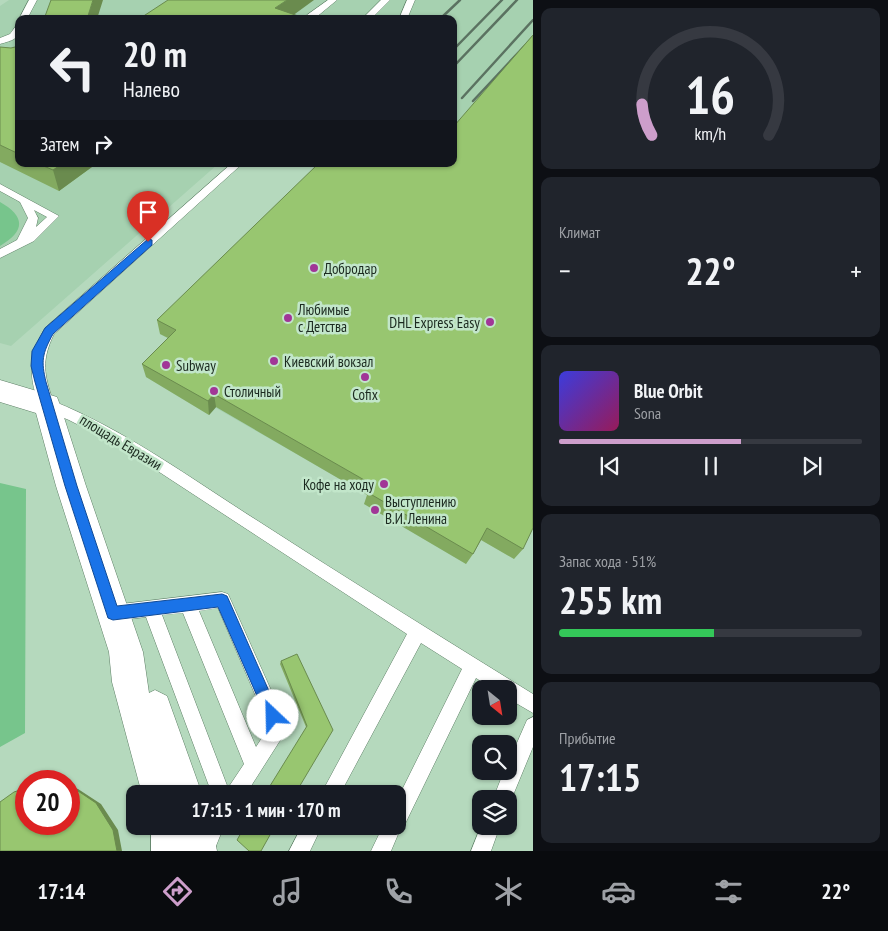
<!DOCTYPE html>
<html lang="ru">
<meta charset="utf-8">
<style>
:root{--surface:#171b24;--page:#20242c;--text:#f1f3f6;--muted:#9ea1a6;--line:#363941;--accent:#cd9ecb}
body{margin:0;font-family:"PT Sans Narrow",sans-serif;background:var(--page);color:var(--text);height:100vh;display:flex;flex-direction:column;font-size:19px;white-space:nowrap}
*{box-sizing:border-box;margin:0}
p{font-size:16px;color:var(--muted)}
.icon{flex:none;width:28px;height:28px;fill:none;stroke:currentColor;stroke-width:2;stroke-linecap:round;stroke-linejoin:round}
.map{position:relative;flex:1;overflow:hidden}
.panel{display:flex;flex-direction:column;gap:8px;padding:8px;background:#0d0f14;width:355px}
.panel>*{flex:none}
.hud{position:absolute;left:15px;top:15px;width:442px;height:152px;border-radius:10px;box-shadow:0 1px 4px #0004;background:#171b24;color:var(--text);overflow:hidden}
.needle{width:32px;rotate:150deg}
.controls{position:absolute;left:472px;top:680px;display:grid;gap:10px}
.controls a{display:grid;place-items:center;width:45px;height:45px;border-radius:10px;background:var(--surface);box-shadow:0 1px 4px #0004;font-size:25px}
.speed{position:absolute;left:15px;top:770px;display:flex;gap:10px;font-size:25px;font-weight:700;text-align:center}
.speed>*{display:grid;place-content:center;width:65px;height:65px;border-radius:50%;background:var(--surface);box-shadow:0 1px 4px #0004;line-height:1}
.speed .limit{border:8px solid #d22;background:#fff;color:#111}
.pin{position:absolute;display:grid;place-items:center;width:42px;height:42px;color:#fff;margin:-51px -21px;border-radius:50% 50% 50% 0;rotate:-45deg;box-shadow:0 0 5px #0007}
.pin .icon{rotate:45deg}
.me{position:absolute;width:55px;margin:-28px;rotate:336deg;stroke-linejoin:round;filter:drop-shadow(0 0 4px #0008)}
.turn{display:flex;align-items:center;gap:18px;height:105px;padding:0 25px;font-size:22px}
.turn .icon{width:65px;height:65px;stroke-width:2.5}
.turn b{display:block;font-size:35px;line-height:42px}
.then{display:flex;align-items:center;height:48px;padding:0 25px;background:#0003;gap:10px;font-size:19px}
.big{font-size:38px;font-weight:600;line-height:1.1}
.panel .widget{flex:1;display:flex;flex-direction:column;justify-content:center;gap:8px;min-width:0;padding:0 18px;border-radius:10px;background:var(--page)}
.panel .dial{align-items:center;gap:0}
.dial svg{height:130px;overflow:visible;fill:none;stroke:var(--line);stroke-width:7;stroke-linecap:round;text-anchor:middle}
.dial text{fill:var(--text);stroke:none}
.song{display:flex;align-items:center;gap:15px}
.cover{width:60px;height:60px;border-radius:8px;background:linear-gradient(135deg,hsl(240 70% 55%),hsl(330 70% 35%))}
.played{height:5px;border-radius:2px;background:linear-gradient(90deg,var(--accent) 60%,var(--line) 60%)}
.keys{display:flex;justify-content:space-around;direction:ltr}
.heat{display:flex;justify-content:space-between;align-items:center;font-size:28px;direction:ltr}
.charge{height:8px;border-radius:4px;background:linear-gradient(90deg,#34c759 51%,var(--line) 0)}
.trip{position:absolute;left:126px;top:785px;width:280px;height:50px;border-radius:10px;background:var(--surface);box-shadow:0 1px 4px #0004;font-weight:600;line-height:50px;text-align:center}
.tabs{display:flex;height:80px;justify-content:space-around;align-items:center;background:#090b0e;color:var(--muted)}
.tabs .icon{width:35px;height:35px}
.tabs .selected{color:var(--accent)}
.tabs b{font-size:22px;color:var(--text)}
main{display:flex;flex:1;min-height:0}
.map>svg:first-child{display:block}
.built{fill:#a6d1b0}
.green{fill:#77c58c}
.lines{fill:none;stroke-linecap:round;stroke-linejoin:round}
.service-casing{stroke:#5e7f66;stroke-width:1}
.minor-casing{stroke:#5e7f66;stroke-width:1}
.service{fill:#fff;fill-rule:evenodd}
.minor{fill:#fff;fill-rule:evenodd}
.rail{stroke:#5b7261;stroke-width:2.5}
.wall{fill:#83aa60}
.shaded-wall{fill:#6a8b4e}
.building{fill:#98c670;stroke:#6a8b4e}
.route{fill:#1a73e8;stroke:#114b97}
.poi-dot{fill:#a13697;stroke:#c2e6ca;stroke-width:2}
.labels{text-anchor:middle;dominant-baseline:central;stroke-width:5;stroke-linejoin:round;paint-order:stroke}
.poi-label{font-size:15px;fill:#1b291f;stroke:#c2e6ca;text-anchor:start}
.street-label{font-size:15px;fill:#1b291f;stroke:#c2e6ca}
</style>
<main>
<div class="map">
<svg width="533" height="851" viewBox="0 0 533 851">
<rect width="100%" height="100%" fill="#b5d9bd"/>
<path class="built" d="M 9,0 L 533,0 L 533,521 L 514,559 L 480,539 L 466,564 L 364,504 L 369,496 L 359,490 L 216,408 L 209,415 L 146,377 L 178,344 L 160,334 L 332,164 L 454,164 L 454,19 L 19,19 L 19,164 L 218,164 L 11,346 L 0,343 L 0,6 Z"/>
<path class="green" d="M 0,202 C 25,216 26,231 0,246 Z
M 0,483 L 26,489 L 25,733 L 0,747 Z"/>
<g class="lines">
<g class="service-casing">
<path id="service" d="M 29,0 L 37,0 L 27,19 L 19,19 Z
M 328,0 L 337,0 L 314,19 L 306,19 L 307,15 Z
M 381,0 L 390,0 L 371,19 L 362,19 Z
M 407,0 L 415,0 L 407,19 L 399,19 Z
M 16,26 L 19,26 C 19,40 13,40 0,44 L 0,38 L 10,34 Z
M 231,164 L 242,164 L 54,334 C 41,361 44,374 53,401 C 127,431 190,478 258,521 C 349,580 441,637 533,694 L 533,713 L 509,699 L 509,689 L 493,689 L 476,678 L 405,824 L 402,825 L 391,851 L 371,851 L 383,826 L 398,826 L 398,798 L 462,669 L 421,643 L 340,794 L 321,794 L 407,634 L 121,447 L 69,420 L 42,409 C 27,379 29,356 45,328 Z
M 0,184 L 59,216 L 34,241 L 0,258 L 0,249 L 17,240 L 28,218 L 20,202 L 0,191 ZM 34,210 L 47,217 L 36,227 L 38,218 Z
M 222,592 L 228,594 L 288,728 L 246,794 L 212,794 L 146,617 L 113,621 L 107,619 L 105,613 L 107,607 L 113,605 ZM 218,608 L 269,727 L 256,747 L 199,611 ZM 183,613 L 244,764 L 228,788 L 162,615 Z
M 533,717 L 533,747 L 509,805 L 509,799 L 493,799 L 504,771 L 509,771 L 509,761 L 527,720 Z
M 205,826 L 224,826 L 214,851 L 194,851 Z
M 302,826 L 322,826 L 310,851 L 289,851 Z
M 481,826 L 500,826 L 491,851 L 471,851 Z"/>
</g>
<g class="minor-casing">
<path id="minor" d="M 0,380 L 57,397 L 60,405 L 86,486 L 143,652 L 149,693 L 155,690 L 167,696 L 202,794 L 142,794 L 112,682 L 109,652 L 56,486 L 36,413 L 0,402 Z
M 151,826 L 212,826 L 217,851 L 151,851 Z"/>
</g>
<use href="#service" class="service"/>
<use href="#minor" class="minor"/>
<path class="rail" d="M 440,19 L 460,0
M 454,49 L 502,0
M 454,66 L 517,0
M 462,98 L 533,20
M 473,101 L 533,37"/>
</g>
<path class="wall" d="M 19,46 L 19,164 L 96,164 L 59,191 L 0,162 L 0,47 L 11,48 Z
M 454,164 L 523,549 L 514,559 L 481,540 L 473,554 L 466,564 L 364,504 L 367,495 L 216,407 L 209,415 L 146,377 L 142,364 L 168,338 L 160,334 L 157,320 Z
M 281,661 L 333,730 L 306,727 L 280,664 Z"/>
<path class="shaded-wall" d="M 93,0 L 103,0 L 97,19 L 87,19 Z
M 287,0 L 314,0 L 288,19 L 275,8 Z
M 62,164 L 96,164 L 59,191 L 53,170 Z
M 214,394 L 216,407 L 209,415 L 208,401 Z
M 72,787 L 78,789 L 101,804 L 118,830 L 122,851 L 117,851 Z"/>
<path class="building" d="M 51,0 L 93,0 L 87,19 L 44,19 Z
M 168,0 L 287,0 L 275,8 L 307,19 L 139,19 Z
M 533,35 L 533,528 L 523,549 L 487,528 L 473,554 L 367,492 L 373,485 L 214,394 L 208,401 L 142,364 L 176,330 L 157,320 L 318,164 L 454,164 L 454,126 Z
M 19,46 L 19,154 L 0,145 L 0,47 L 11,48 Z
M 39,164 L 62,164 L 53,170 Z
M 297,654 L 333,730 L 295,794 L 265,794 L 307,726 L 281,661 Z
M 69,786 L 72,787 L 96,803 L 113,830 L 117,851 L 0,851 L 0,802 L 14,792 L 26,788 L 26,824 L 69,824 Z
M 245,826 L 275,826 L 261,851 L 249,851 L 237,840 Z"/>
<path class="route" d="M 148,239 L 152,240 L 152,245 L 53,334 C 42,354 41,361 46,382 L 77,486 L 117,606 L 222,594 L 227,596 L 280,716 L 278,721 L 273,723 L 268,721 L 218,607 L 113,620 L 108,618 L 65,486 L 35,382 L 31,366 L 32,351 L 45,328 Z"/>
<g class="poi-dot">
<circle cx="314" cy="268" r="5"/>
<circle cx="288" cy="318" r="5"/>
<circle cx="490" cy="322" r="5"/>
<circle cx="274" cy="361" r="5"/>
<circle cx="166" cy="365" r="5"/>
<circle cx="365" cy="377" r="5"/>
<circle cx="214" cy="391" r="5"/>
<circle cx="384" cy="484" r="5"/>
<circle cx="375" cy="510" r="5"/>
</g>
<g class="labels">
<g class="poi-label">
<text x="324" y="268">Добродар</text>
<text x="298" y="309">Любимые<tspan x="298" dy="17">с Детства</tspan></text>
<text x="480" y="322" text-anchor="end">DHL Express Easy</text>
<text x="284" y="361">Киевский вокзал</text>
<text x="176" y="365">Subway</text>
<text x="224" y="391">Столичный</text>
<text x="365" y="394" text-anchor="middle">Cofix</text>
<text x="374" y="484" text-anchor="end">Кофе на ходу</text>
<text x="385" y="501">Выступлению<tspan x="385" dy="17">В.И. Ленина</tspan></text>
</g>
<g class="street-label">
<text transform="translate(121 442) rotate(31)">площадь Евразии</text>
</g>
</g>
</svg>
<div class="controls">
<a><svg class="needle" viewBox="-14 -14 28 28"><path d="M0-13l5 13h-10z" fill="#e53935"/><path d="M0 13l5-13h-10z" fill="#9ea1a6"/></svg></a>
<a><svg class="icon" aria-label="search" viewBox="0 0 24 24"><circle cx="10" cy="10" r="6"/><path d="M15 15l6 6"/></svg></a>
<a><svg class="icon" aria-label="layers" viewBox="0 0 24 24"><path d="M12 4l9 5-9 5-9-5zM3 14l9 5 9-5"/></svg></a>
</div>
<div class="speed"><div class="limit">20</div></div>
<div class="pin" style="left:148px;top:242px;background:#d93025"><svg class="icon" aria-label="arrive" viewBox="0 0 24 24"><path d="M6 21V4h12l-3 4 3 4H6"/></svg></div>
<svg class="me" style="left:273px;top:716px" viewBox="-20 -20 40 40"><circle r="19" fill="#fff"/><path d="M0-13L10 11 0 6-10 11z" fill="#1a73e8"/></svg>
<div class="trip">17:15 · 1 мин · 170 m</div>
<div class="hud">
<div class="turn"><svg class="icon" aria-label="left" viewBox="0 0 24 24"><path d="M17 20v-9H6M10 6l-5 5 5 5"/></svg><div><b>20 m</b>Налево</div></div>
<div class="then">Затем<svg class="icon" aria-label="right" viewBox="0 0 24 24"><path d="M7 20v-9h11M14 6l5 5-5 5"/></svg></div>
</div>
</div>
<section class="panel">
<div class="widget dial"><svg viewBox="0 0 100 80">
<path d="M14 69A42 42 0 1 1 86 69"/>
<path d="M14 69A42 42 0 0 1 8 50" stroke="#cd9ecb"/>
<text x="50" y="56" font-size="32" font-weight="700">16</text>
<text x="50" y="72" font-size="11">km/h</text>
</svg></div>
<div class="widget"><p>Климат</p>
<div class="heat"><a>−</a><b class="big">22°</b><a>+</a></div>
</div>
<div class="widget">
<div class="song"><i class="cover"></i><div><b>Blue Orbit</b><p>Sona</p></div></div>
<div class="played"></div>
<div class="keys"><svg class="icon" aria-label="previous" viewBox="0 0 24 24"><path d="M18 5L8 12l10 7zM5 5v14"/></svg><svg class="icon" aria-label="pause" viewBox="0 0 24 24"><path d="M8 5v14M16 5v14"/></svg><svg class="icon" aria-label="next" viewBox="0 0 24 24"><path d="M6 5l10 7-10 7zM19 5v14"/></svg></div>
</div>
<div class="widget"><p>Запас хода · 51%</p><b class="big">255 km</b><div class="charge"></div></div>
<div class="widget"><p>Прибытие</p><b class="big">17:15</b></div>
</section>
</main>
<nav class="tabs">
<b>17:14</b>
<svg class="icon selected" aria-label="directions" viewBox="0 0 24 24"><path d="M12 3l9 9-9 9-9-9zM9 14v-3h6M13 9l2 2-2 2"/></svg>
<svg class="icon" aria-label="music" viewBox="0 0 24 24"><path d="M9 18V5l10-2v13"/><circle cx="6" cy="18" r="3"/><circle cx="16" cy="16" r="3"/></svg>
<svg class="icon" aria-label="phone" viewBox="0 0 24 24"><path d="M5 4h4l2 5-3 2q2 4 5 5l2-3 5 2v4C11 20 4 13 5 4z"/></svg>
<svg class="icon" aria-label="climate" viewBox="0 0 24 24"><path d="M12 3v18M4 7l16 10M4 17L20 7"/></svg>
<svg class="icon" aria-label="car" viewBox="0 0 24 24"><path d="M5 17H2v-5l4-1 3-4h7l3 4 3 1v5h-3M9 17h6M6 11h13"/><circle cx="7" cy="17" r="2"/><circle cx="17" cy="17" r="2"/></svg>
<svg class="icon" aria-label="filters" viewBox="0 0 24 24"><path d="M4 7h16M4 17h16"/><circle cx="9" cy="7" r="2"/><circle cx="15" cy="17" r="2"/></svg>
<b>22°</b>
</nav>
